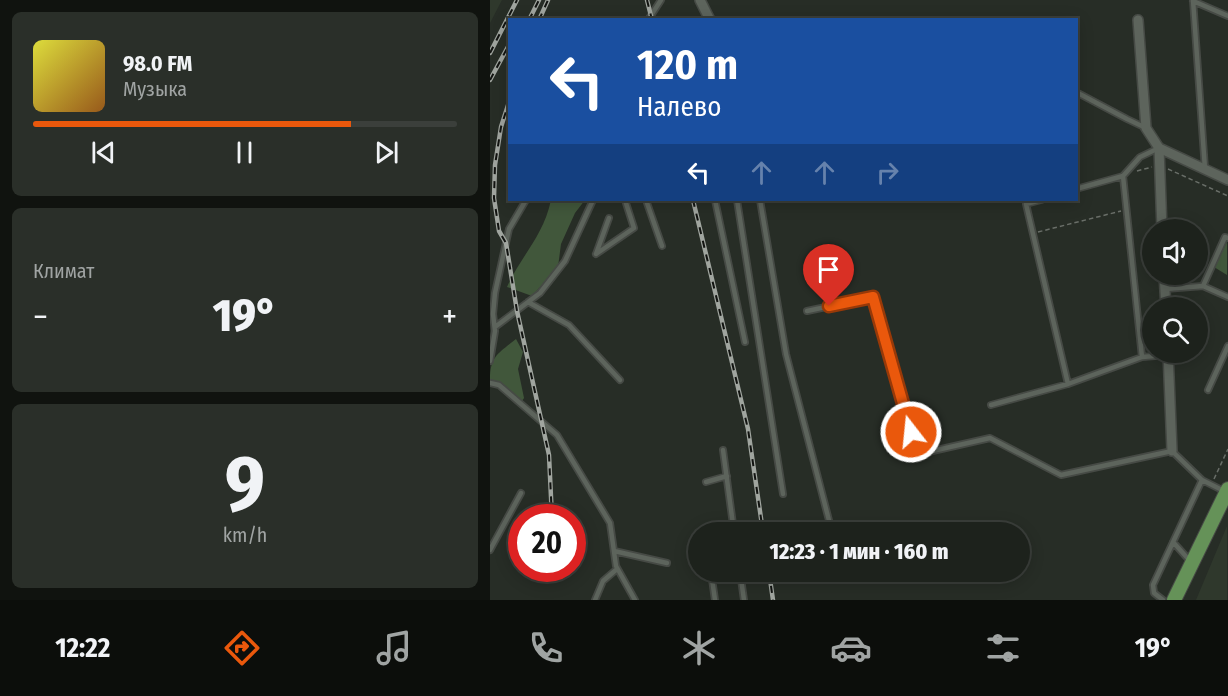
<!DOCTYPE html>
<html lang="ru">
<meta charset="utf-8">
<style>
:root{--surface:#1d221c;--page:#2a2f29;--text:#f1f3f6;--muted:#a0a4a3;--line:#3b3f3b;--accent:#ea580c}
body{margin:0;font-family:"Fira Sans Condensed",sans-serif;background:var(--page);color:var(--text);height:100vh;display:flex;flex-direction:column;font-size:22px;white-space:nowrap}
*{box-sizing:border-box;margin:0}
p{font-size:20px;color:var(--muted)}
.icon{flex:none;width:33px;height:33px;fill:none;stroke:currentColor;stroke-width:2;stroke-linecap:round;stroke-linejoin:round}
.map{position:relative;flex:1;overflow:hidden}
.side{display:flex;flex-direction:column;gap:12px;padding:12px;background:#10130f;width:490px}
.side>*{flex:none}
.banner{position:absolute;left:18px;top:18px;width:570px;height:183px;border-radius:0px;box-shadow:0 3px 15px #0003,0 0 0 2px var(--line);background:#1a4fa0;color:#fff;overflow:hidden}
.controls{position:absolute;left:652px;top:219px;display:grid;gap:12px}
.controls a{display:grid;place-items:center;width:66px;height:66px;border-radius:50%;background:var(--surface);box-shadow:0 3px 15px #0003,0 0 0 2px var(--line);font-size:30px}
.speed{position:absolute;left:18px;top:504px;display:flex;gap:12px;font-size:30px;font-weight:700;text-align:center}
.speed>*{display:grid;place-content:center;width:78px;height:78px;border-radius:50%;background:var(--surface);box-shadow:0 3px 15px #0003,0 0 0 2px var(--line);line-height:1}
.speed .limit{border:9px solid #d22;background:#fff;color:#111}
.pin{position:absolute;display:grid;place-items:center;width:51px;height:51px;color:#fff;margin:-62px -26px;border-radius:50% 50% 50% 0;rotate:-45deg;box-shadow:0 0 6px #0007}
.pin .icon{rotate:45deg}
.me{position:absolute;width:66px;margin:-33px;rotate:344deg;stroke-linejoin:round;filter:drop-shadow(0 0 4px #0008)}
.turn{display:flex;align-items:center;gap:21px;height:126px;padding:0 30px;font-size:27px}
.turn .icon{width:78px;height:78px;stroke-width:2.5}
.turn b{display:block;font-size:42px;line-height:51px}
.lanes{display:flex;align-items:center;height:57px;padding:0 30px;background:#0003;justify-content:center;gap:30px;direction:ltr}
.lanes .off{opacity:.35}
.big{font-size:45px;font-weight:800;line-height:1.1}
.side .card{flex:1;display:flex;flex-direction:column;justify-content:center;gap:9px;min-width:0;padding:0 21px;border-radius:9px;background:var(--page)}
.side .dial{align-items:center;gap:0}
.dial b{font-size:78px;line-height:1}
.song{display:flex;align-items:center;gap:18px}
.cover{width:72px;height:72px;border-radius:9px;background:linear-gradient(135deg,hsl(60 70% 55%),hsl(30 70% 35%))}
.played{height:6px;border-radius:3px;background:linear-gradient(90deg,var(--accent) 75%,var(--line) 75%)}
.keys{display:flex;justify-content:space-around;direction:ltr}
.heat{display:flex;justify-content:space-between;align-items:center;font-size:33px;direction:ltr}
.trip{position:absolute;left:198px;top:522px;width:342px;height:60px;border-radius:30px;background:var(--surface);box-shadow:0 3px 15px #0003,0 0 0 2px var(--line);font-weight:800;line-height:60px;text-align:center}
.tab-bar{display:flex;height:96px;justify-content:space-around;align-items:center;background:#0c0e0b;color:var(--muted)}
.tab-bar .icon{width:42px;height:42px}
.tab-bar .on{color:var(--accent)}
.tab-bar b{font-size:27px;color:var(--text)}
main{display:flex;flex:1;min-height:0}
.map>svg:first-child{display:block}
.built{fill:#2f382c}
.green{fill:#41573b}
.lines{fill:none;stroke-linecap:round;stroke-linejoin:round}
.lane-casing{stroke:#464a45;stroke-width:8}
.street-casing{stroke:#464a45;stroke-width:12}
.primary-casing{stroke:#464a45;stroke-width:16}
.path{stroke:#696e68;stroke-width:1.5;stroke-dasharray:4.5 3;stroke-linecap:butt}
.lane{stroke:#5d645c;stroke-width:4.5}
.street{stroke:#5d645c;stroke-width:9}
.primary{stroke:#659258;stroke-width:14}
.rail-casing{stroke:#a0a59f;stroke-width:4.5}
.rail{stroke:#121411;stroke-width:2;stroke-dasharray:7;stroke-linecap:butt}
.route-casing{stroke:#983908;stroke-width:15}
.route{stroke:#ea580c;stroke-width:10}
</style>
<main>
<section class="side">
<div class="card">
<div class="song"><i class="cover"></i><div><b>98.0 FM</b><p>Музыка</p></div></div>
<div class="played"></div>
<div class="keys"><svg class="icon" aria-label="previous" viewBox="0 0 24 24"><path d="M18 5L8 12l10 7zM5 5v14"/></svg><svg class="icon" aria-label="pause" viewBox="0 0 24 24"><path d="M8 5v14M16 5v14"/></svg><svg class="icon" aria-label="next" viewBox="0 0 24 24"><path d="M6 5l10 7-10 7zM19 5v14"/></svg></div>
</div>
<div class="card"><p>Климат</p>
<div class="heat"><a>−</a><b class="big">19°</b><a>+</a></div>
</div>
<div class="card dial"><b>9</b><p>km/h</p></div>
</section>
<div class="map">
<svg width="738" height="600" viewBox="0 0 738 600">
<rect width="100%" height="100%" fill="#272d26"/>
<path class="built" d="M 0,0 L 12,0 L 0,23 Z
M 737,526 L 737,600 L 706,600 Z"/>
<path class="green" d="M 61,200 L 95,200 L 85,213 L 71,244 L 68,267 L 42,296 L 17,287 C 32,254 53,237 61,200 Z
M 737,242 L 737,275 L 724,267 Z
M 26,339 L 33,352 L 28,369 L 34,398 L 32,401 L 0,379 C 0,356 9,353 26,339 Z"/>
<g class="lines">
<g class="lane-casing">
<path id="lane" d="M 703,0 L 715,169
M 703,1 L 738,16
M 158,20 L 171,0
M 586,92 L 637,119 L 656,128
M 586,189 L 633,176
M 156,200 L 172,246
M 225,200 L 255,342
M 247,200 L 293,494
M 270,200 L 296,354 L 342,532
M 551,200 L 536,204 L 578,384
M 738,238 L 735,237 L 713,286 L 738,297
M 106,254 L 144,228 L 135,200
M 106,254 L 119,218
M 675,289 L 713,286
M 38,302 L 79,325 L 130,380
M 317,311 L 383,297 L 421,432 L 438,452 L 500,438 L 571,475 L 682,451 L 712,480 L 734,491
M 5,327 L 50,293 L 75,261 L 103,200
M 652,357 L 633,176 L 650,157 L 669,148
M 0,361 L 5,331 L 3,314 L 5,293 L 19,229 L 36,200
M 0,383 L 9,385 L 67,435 L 120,523 L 126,566 L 145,600
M 718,390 L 738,346
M 501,405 L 578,384 L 652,357 L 678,355
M 233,450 L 244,532
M 216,482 L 237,476
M 364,532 L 392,526 L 395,532
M 683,542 L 701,562
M 0,550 L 31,493
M 124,551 L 177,563
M 221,572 L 225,600
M 250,572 L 254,600
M 105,600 L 113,581 L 127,569
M 673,600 L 664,593 L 663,585 L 712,480"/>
</g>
<g class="street-casing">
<path id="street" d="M 210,0 L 220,20
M 648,20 L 656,128 L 669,148 L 672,230
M 669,148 L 738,180
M 674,274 L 676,308
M 678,352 L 682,451"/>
</g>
<g class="primary-casing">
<path id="primary" d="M 684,600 L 738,489"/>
</g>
<path class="path" d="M 678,169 L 738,196
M 647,171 L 662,167
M 548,232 L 631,211
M 724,479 L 738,449"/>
<use href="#lane" class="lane"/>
<use href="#street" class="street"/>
<use href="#primary" class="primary"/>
<g class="rail-casing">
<path id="rail" d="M 157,0 L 162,20
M 39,20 L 49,0
M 49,20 L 58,0
M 0,53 L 27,0
M 0,80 L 20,43
M 20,99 L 11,127 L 5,165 L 4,198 L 9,231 L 16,243 L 27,311 L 59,455 L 62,518
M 203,200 L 258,429 L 273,532
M 279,572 L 283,600"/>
</g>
<use href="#rail" class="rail"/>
</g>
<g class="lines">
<g class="route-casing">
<path id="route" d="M 339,306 L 383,297 L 421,432"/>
</g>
<use href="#route" class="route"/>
</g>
</svg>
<div class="controls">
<a><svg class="icon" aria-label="sound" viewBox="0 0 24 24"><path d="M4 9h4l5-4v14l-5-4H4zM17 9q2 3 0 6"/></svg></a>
<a><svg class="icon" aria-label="search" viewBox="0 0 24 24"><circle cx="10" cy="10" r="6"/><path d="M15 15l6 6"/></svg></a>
</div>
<div class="speed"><div class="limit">20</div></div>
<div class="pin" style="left:339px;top:306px;background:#d93025"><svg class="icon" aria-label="arrive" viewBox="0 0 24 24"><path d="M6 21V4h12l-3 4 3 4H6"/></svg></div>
<svg class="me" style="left:421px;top:432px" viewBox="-20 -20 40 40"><circle r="17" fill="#ea580c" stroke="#fff" stroke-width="3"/><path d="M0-11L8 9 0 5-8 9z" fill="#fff"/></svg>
<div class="trip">12:23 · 1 мин · 160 m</div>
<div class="banner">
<div class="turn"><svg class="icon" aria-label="left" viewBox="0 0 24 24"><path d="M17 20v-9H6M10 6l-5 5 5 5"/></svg><div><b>120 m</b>Налево</div></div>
<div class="lanes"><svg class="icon" aria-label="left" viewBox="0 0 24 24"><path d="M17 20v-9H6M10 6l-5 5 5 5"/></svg><svg class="icon off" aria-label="ahead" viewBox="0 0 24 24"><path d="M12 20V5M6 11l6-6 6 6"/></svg><svg class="icon off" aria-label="ahead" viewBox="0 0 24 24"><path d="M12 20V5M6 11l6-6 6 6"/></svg><svg class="icon off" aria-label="right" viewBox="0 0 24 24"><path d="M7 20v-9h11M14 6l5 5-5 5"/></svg></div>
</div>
</div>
</main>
<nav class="tab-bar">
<b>12:22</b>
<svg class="icon on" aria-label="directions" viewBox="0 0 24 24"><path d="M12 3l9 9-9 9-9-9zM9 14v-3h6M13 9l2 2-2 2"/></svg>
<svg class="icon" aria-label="music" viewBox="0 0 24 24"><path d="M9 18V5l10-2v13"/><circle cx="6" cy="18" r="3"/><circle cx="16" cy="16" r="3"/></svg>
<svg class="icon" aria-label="phone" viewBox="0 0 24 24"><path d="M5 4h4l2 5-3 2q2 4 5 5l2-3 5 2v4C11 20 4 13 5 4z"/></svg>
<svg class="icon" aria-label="climate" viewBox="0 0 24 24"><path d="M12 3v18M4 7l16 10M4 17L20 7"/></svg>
<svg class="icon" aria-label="car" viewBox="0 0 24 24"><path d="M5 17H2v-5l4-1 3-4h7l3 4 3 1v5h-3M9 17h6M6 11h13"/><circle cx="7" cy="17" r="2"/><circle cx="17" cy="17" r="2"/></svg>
<svg class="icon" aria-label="filters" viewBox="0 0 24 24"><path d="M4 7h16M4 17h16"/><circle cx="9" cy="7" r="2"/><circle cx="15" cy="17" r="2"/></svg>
<b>19°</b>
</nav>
